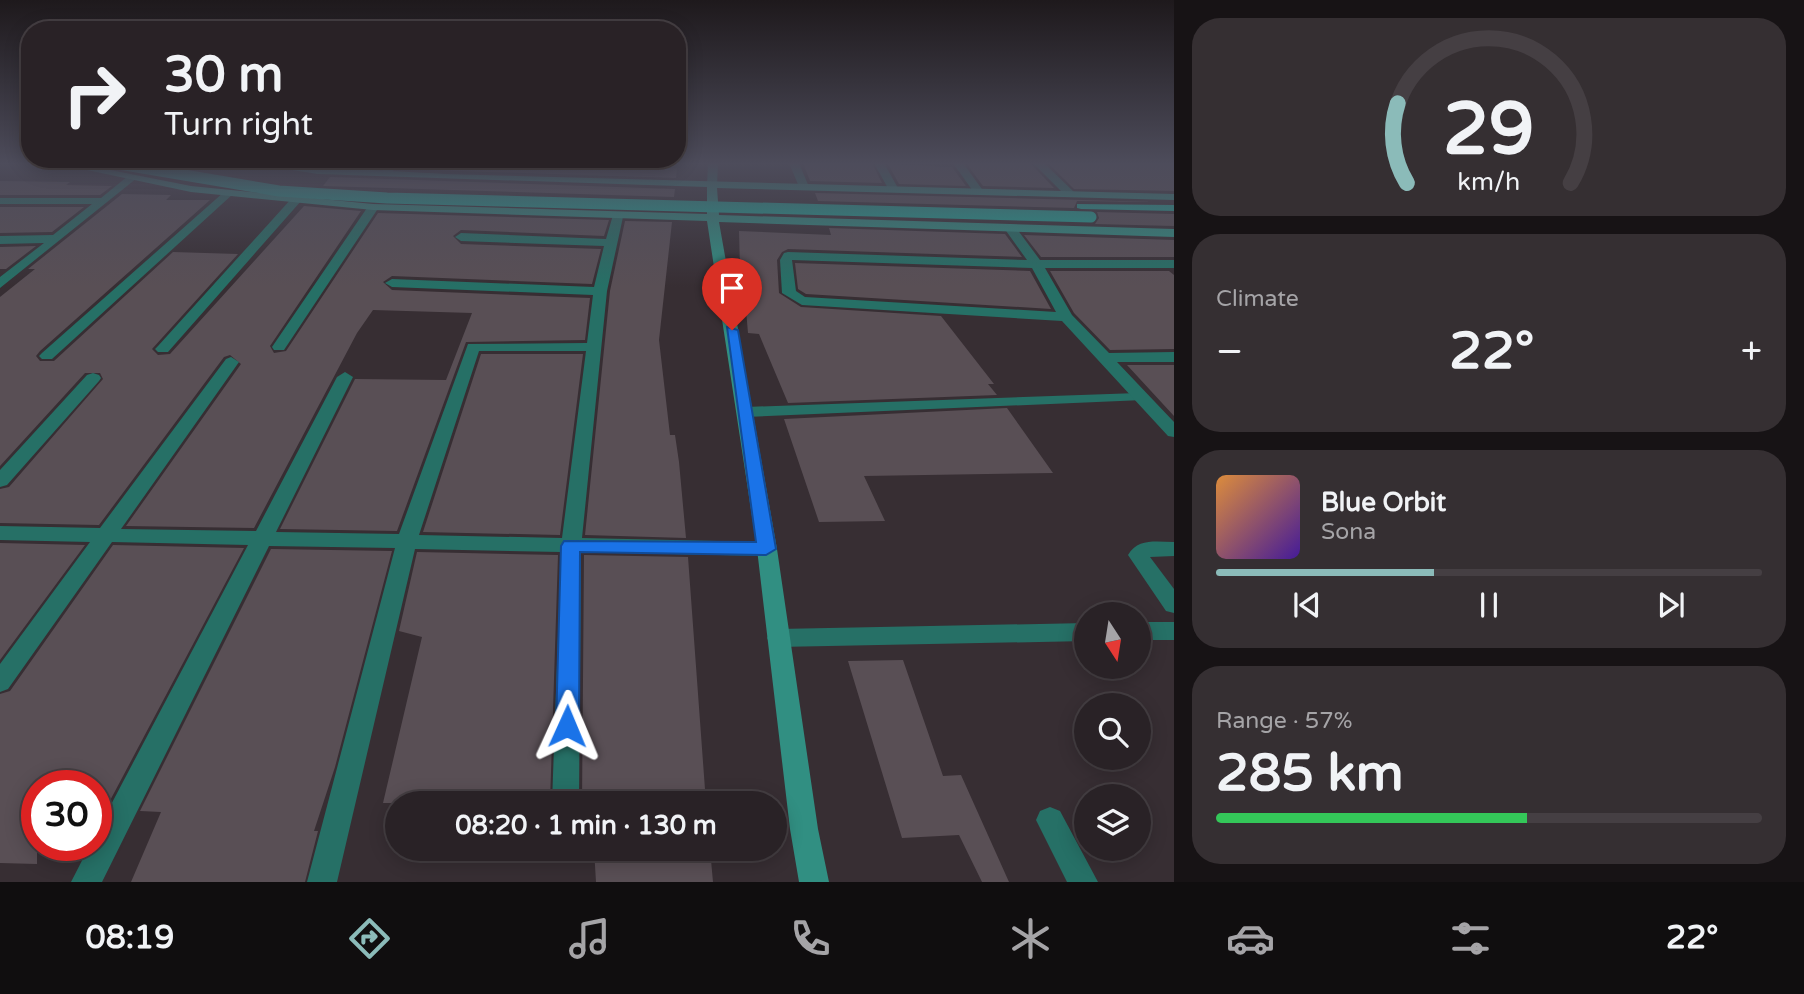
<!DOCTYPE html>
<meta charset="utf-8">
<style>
:root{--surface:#292226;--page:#352f32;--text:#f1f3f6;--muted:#a5a4a7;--line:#453f43;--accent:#8bbbb9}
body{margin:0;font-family:"Varela Round",sans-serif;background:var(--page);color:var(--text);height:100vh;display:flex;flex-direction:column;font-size:26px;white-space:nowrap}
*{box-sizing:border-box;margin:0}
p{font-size:23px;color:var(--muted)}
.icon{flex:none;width:38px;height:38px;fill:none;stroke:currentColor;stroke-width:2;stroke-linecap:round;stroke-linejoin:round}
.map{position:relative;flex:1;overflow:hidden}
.drawer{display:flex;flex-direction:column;gap:18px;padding:18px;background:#171315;width:630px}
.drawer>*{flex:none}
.banner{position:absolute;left:21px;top:21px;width:665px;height:147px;border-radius:28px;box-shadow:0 4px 18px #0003,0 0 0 2px var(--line);background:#292226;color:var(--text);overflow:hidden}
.needle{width:46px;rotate:168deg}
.tools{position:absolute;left:1074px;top:602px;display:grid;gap:14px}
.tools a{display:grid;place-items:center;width:77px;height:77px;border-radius:50%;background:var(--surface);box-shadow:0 4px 18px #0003,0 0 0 2px var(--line);font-size:35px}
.speed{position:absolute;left:21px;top:770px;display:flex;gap:14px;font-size:35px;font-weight:700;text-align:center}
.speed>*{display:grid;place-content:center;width:91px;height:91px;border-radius:50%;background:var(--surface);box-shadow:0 4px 18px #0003,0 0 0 2px var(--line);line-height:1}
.speed .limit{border:10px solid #d22;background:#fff;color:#111}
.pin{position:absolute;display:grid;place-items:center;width:60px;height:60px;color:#fff;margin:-72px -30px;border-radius:50% 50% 50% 0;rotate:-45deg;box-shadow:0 0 7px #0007}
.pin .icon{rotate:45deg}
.me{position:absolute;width:77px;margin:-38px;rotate:1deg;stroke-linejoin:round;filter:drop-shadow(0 0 5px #0008)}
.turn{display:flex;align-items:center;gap:24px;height:147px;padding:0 28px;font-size:32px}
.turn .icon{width:91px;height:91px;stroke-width:2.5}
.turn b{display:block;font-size:49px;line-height:60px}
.big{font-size:52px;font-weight:800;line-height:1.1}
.drawer .card{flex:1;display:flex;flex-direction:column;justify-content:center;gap:10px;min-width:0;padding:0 24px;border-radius:28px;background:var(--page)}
.drawer .dial{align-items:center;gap:0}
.dial svg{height:182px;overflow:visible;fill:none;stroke:var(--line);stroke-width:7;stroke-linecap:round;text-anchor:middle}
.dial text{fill:var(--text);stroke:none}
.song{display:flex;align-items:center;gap:21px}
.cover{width:84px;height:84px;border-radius:10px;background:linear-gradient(135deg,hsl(30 70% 55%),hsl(260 70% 35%))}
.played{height:7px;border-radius:4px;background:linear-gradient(90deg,var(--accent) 40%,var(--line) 40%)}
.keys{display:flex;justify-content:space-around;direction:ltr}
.heat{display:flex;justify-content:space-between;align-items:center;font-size:38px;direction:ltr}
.charge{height:10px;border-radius:5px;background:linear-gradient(90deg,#34c759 57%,var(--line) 0)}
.trip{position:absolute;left:385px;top:791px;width:402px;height:70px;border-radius:35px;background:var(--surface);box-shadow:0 4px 18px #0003,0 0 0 2px var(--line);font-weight:800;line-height:70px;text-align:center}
.menu{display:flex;height:112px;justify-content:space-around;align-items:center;background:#100e0f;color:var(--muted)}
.menu .icon{width:49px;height:49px}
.menu .selected{color:var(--accent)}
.menu b{font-size:32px;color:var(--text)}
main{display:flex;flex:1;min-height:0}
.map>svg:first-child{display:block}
.building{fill:#594f55}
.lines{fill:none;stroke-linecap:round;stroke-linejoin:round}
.lane{fill:#267066;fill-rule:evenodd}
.street{fill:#267066;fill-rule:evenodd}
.secondary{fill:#318f82;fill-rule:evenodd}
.primary{fill:#20a998;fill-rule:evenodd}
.primary-bridge{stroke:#20a998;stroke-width:11}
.route{fill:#1a73e8;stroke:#114b97;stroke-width:2}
</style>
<main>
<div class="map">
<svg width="1174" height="882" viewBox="0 0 1174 882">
<rect width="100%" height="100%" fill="#372e33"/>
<path class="building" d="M 402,163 L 558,163 L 633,170 L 677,168 L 676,178 L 398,169 Z
M 803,163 L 872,163 L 882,183 L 810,181 Z
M 966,163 L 1030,163 L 1054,188 L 983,186 Z
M 1048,163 L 1174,163 L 1174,191 L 1074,189 Z
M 888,164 L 952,167 L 966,186 L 899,184 Z
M 330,177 L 675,189 L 674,197 L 323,186 Z
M 0,181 L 70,182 L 66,185 L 112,186 L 100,195 L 0,195 Z
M 815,193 L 1158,202 L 1077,201 L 1074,208 L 818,201 Z
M 122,194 L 171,195 L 166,200 L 210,200 L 40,351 L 36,356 L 40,361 L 54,361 L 173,252 L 238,254 L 152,349 L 158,355 L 170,354 L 304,206 L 361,211 L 270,346 L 274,353 L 286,351 L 378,213 L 609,220 L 604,236 L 461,230 L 453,236 L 461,244 L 601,249 L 592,284 L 392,276 L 383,282 L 392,290 L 590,298 L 585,340 L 466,342 L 397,531 L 280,529 L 355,379 L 446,380 L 472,313 L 373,310 L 357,333 L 254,528 L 126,526 L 241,364 L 230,355 L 224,357 L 99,525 L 0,523 L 0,489 L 9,487 L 103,379 L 100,373 L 85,373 L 0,466 L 0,297 L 35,269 L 28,269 Z
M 0,207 L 84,207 L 52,232 L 0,233 Z
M 1097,212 L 1174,214 L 1174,226 L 1095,224 L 1099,218 Z
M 625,221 L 672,222 L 659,340 L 670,435 L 675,435 L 679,462 L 686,538 L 585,535 L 610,291 Z
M 829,228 L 1005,234 L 1022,257 L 788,249 L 782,252 L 777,260 L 779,293 L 801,307 L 941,316 L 994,384 L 988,384 L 997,395 L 788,403 L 759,334 L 748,333 L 746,310 L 741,309 L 739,231 L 831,235 Z
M 1024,235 L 1174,240 L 1174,257 L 1041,257 Z
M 36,246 L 6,269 L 0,269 L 0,247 Z
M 795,263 L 1030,271 L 1051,309 L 806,294 L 798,289 Z
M 1050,271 L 1169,271 L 1174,275 L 1174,349 L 1110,350 L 1074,313 Z
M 481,354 L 583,354 L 560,535 L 423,532 Z
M 1127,365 L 1174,365 L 1174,416 Z
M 1007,408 L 1053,473 L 864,476 L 885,521 L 819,522 L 784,419 Z
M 0,543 L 85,545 L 0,660 Z
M 113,545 L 244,548 L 105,810 L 96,810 L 96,786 L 37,786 L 37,864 L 0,863 L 0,694 L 10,691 Z
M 271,549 L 392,551 L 335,767 L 314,831 L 318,831 L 305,882 L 131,882 L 161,812 L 140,811 Z
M 417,552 L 558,555 L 550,803 L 383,803 L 422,637 L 399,631 Z
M 584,555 L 688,557 L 706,803 L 582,803 Z
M 903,660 L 943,776 L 961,775 L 1009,882 L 982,882 L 959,835 L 902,838 L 848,661 Z
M 594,849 L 710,849 L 713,882 L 596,882 Z"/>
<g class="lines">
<path class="lane" d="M 1138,393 L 1143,394 L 1145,397 L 1143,400 L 746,417 L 738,412 L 746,407 Z"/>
<path class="street" d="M 389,163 L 399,163 L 389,176 L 381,176 L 380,174 Z
M 615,163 L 650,163 L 651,164 C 643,169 623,168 615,163 Z
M 708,163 L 718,163 L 717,186 L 712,189 L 707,186 Z
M 789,163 L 799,163 L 809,187 L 808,189 L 800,189 Z
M 874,163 L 884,163 L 899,190 L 898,192 L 890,192 Z
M 953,163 L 963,163 L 984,192 L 983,194 L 975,194 Z
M 1033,163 L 1044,163 L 1074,192 L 1074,196 L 1066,196 Z
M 128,176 L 137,178 L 0,288 L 0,277 L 44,243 L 0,244 L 0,236 L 53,235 L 92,204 L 0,204 L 0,198 L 101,198 Z
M 224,192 L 233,194 L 52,359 L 42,359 L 39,356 L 42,353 Z
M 291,199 L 301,201 L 168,352 L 158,352 L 155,349 L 158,346 Z
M 369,205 L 379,207 L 284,350 L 274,350 L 272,347 Z
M 613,215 L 623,217 L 607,291 L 582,538 L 767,542 L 774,544 L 777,549 L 774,554 L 767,556 L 581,552 L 579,803 L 552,803 L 561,552 L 415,549 L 337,882 L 307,882 L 395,548 L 269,546 L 102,882 L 71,882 L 90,845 L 96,845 L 96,833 L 248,545 L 112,542 L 8,689 L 0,692 L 0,664 L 90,542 L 0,540 L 0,526 L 100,528 L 226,359 L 231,357 L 239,362 L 121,529 L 256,531 L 337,377 L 345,372 L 353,377 L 276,532 L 399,534 L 468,344 L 587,343 L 593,295 L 392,287 L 385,283 L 392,279 L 594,287 L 604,246 L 461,241 L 455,237 L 461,233 L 606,239 ZM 479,351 L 586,351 L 562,538 L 419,535 Z
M 1010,224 L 1014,225 L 1040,260 L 1174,260 L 1174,268 L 1045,268 L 1072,315 L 1109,353 L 1174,352 L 1174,362 L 1117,362 L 1174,422 L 1174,437 L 1168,436 L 1062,321 L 802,305 L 782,293 L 780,260 L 784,253 L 788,252 L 1027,260 L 1004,228 ZM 792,260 L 1032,268 L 1056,312 L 805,297 L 796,291 Z
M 93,373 L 99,375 L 101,378 L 99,381 L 7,485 L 0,487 L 0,470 L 87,375 Z
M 1174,542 L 1174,556 L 1150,557 L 1174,589 L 1174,613 L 1166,611 L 1128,555 C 1138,538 1156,542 1174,542 Z
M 1139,622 L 1174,622 L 1174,640 L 1139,640 Z
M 1087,623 L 1087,641 L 778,647 L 770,644 L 767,638 L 770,632 L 778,629 Z
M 1050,807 L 1060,811 L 1098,882 L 1067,882 L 1036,820 L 1040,811 Z"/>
<path class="secondary" d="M 54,163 L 75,163 L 191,186 L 373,204 L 707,214 L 707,187 L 318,174 L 247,163 L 446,174 L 1174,194 L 1174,200 L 717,188 L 719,215 L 1174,229 L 1174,237 L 719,222 L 777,549 L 818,829 L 829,882 L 799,882 L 790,829 L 757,549 L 707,221 L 373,210 L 191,192 Z"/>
<path class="primary" d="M 1077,204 L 1174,205 L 1174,211 L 1081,209 L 1077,208 Z"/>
<path class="primary-bridge" d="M 113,163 L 279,191 L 387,198 L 1091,217"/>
</g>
<linearGradient id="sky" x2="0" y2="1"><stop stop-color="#1e191c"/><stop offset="0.57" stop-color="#4d4c5b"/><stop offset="1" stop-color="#4d4c5b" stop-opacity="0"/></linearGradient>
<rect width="1174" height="287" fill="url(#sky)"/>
<path class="route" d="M 727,327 L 738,330 L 776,549 L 766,555 L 580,552 L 579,726 L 575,733 L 567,736 L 559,733 L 556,726 L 561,546 L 564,541 L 756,542 Z"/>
</svg>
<div class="tools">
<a><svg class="needle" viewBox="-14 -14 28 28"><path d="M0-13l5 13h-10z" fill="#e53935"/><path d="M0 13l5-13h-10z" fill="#a5a4a7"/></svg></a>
<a><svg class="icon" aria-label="search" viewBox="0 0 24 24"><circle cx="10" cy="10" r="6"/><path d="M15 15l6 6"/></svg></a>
<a><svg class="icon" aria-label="layers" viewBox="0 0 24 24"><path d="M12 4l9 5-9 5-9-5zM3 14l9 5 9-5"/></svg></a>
</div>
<div class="speed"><div class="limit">30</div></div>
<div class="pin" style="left:732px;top:330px;background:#d93025"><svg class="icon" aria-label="arrive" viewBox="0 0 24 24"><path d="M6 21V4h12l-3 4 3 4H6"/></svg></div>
<svg class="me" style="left:567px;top:726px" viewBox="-20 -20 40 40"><path d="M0-17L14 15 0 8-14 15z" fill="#1a73e8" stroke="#fff" stroke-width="4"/></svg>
<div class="trip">08:20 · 1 min · 130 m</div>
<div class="banner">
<div class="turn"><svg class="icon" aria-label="right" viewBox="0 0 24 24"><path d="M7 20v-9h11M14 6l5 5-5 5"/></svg><div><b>30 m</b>Turn right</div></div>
</div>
</div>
<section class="drawer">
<div class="card dial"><svg viewBox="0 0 100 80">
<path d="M14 69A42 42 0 1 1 86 69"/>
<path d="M14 69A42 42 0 0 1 10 34" stroke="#8bbbb9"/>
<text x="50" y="56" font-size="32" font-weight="700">29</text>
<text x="50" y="72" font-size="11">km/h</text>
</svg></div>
<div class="card"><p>Climate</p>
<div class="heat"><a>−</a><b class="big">22°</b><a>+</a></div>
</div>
<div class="card">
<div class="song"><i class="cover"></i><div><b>Blue Orbit</b><p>Sona</p></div></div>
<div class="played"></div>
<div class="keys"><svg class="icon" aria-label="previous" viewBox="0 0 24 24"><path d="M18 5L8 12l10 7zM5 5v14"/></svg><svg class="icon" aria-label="pause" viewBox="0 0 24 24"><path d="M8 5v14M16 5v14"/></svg><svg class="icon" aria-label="next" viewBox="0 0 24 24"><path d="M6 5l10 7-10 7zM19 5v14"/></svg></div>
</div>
<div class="card"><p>Range · 57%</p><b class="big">285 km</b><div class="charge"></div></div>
</section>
</main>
<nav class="menu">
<b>08:19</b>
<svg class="icon selected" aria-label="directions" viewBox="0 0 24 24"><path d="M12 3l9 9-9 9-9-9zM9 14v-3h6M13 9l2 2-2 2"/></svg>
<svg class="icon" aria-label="music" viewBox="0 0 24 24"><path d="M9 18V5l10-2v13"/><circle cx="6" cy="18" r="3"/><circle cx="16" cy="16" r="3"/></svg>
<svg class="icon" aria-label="phone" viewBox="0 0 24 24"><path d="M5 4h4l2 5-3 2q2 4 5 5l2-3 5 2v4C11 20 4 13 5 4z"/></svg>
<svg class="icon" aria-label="climate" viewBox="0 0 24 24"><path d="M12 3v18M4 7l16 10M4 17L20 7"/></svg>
<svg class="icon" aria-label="car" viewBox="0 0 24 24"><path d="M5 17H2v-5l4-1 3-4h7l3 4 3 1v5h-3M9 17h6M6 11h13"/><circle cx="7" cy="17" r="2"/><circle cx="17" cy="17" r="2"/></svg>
<svg class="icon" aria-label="filters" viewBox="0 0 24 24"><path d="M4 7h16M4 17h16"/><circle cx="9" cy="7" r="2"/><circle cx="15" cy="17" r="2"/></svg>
<b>22°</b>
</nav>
